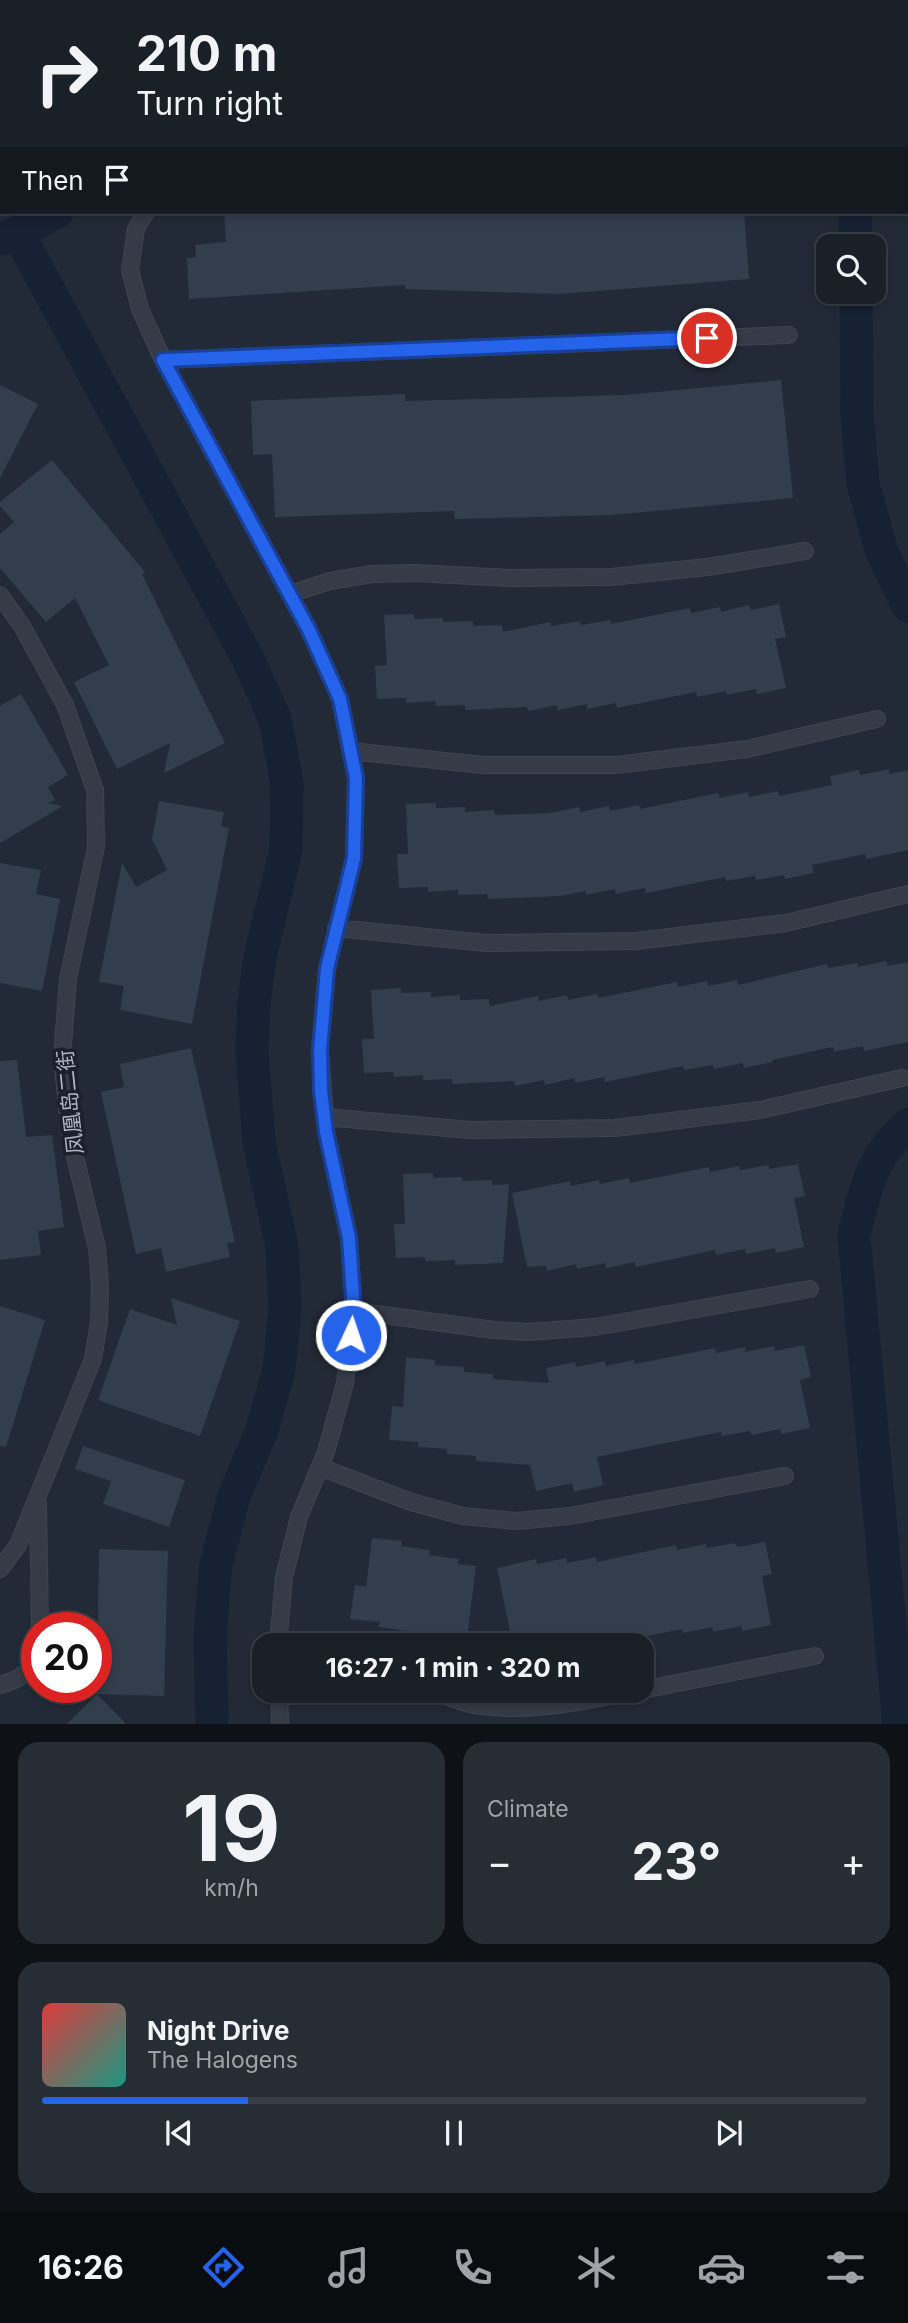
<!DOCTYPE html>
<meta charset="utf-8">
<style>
:root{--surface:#192028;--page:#262d34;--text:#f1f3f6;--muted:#9fa3a8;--line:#373e45;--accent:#2563eb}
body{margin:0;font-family:Inter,"Noto Sans SC",sans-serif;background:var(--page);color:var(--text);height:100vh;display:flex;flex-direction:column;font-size:26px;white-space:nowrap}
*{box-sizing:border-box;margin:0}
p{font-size:23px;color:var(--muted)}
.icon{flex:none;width:38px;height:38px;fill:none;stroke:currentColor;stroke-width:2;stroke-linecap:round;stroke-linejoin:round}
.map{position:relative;height:1724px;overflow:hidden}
.side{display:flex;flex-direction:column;gap:18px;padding:18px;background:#0e1216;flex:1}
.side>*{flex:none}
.top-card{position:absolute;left:0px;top:0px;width:908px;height:214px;box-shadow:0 4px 10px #0003,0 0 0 2px var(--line);background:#192028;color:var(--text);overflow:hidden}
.fabs{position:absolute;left:816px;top:234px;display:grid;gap:14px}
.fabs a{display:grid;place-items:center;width:70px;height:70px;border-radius:14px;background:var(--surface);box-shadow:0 4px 10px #0003,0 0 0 2px var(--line);font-size:35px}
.speed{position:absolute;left:21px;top:1612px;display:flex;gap:14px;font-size:35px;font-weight:700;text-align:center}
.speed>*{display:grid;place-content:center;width:91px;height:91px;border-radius:50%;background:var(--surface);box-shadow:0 4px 10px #0003,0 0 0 2px var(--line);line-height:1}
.speed .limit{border:10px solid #d22;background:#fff;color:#111}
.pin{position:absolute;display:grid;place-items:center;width:60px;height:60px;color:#fff;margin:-30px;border:4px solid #fff;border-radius:50%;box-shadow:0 2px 7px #0007}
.me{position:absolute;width:77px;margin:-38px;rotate:3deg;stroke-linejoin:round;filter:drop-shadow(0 0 5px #0008)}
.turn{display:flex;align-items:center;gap:24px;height:147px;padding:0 21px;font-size:32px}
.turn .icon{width:91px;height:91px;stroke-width:2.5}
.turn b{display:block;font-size:49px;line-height:60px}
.then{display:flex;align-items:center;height:66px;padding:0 21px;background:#0003;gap:14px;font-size:26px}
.big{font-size:52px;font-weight:700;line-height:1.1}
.side .tile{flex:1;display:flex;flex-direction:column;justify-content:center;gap:10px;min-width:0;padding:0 24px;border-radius:21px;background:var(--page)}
.side .dial{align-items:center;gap:0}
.dial b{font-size:91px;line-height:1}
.song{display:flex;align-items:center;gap:21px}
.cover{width:84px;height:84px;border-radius:10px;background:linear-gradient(135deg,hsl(0 70% 55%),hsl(170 70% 35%))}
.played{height:7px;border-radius:4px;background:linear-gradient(90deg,var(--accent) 25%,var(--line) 25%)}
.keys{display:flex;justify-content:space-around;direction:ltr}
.heat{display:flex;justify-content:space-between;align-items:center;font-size:38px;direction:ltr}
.side .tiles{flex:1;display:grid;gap:18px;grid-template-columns:1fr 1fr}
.tile:last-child{grid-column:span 2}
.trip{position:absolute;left:252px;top:1633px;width:402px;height:70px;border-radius:21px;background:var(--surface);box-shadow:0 4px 10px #0003,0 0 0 2px var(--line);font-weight:700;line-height:70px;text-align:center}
.tabs{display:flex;height:112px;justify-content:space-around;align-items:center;background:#0a0d10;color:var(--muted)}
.tabs .icon{width:49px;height:49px}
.tabs .selected{color:var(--accent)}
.tabs b{font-size:32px;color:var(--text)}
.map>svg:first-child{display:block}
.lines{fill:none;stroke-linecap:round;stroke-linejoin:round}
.canal{stroke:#162133;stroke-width:33}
.building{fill:#333e4d}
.lane-casing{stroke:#3e4551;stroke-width:18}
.lane{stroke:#353c47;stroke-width:16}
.route-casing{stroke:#184099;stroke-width:18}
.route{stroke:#2563eb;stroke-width:12}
.labels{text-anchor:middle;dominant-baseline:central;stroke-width:7;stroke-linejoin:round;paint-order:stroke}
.street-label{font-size:21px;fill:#afb7c4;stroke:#1a212c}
</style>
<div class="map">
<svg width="908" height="1725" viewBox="0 0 908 1725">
<rect width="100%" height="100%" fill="#212a36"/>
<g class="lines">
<path class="canal" d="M 853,0 L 853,2
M 414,2 L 417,0
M 855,212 L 856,247
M 18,233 L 248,659 L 275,719 L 287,783 L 286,849 L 260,957 L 254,1003 L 252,1049 L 259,1142 L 282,1247 L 285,1309 L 279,1370 L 262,1430 L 234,1496 L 216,1565 L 210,1637 L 212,1725
M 0,239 L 18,233 L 57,212
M 856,292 L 857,414 L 863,484 L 882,552 L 908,606
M 899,1725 L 854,1236 C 864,1192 871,1156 908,1125"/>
</g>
<path class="building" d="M 224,212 L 744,212 L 749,279 L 559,294 L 405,289 L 405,285 L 189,299 L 187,258 L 196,257 L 195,245 L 226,242 Z
M 781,380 L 793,498 L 612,515 L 455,519 L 454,511 L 275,517 L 272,454 L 253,455 L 251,401 L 405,394 L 405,401 L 625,395 Z
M 0,385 L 38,404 L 0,478 Z
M 52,460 L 145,572 L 142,574 L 225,743 L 164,773 L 170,743 L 117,769 L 74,682 L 109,665 L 75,598 L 46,622 L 0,568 L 0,534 L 14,522 L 0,506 L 0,502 Z
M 779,604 L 786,637 L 775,639 L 786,688 L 757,694 L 756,689 L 727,695 L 726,691 L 697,697 L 696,692 L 617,708 L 616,703 L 587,709 L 587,704 L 558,710 L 557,705 L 528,711 L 527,707 L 465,710 L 465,705 L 436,706 L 435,701 L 406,703 L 406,698 L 377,699 L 375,666 L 387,665 L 384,615 L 414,614 L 414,619 L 443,618 L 443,622 L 473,621 L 473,626 L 502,625 L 503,632 L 550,622 L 551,626 L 580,621 L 581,625 L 610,620 L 611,624 L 690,608 L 691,613 L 720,607 L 721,612 L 749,605 L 751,610 Z
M 21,694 L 68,775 L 48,787 L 55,800 L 48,803 L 63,806 L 0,843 L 0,706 Z
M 889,769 L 889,774 L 908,770 L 908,850 L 866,859 L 865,854 L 812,865 L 814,873 L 785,879 L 784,875 L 756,880 L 755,876 L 726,881 L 725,877 L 646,893 L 645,888 L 616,894 L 615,889 L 586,895 L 585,891 L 561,896 L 488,899 L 487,894 L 458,895 L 458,890 L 428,892 L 428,887 L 399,888 L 397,854 L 408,854 L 406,804 L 436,803 L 436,808 L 465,807 L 465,812 L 494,810 L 495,815 L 550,813 L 579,807 L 580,812 L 609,806 L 610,811 L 639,805 L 640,809 L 718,793 L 720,798 L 748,792 L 749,797 L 778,791 L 779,796 L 832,785 L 830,776 L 859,770 L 860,775 Z
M 159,801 L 224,812 L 221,826 L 229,828 L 192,1024 L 120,1010 L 124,986 L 99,982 L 122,863 L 136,887 L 167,870 L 152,839 Z
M 0,863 L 41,870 L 36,894 L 60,899 L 42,991 L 0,983 Z
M 886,961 L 888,966 L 908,962 L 908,1042 L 864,1051 L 863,1046 L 834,1052 L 833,1047 L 772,1060 L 773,1062 L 744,1068 L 743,1063 L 714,1069 L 713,1065 L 684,1070 L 683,1066 L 605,1082 L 604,1077 L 575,1083 L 574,1078 L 545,1085 L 544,1080 L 515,1086 L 514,1081 L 453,1084 L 452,1079 L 423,1080 L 423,1075 L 394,1077 L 393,1072 L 364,1073 L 362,1039 L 374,1039 L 371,990 L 401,988 L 401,993 L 431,992 L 431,997 L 460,995 L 460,1000 L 489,999 L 490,1006 L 538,996 L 539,1001 L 567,995 L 568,1000 L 597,994 L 598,998 L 677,982 L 678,987 L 707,981 L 708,986 L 737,980 L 738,985 L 827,964 L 828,968 L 857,963 L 858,967 Z
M 191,1048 L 235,1242 L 227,1243 L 230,1257 L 166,1272 L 161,1248 L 136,1254 L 101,1092 L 124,1087 L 120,1064 Z
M 17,1060 L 26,1137 L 52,1135 L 64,1227 L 38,1231 L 41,1255 L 0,1260 L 0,1061 Z
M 798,1164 L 805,1196 L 794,1198 L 804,1247 L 776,1253 L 775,1248 L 746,1254 L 745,1249 L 716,1255 L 715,1250 L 636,1267 L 635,1262 L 606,1268 L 605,1263 L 577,1269 L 576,1264 L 547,1271 L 546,1266 L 527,1267 L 512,1193 L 570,1181 L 571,1186 L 599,1180 L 600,1184 L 629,1178 L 630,1183 L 709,1167 L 710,1172 L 739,1166 L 740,1170 L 769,1165 L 769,1169 Z
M 433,1173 L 433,1178 L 462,1177 L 462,1181 L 492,1180 L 492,1185 L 509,1184 L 503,1263 L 455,1265 L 455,1260 L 425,1261 L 425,1257 L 396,1258 L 394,1224 L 405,1224 L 403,1174 Z
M 171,1298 L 240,1321 L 200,1436 L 98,1400 L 130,1309 L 177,1325 Z
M 0,1306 L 45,1320 L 6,1447 L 0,1446 Z
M 804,1345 L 811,1377 L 800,1380 L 810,1428 L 781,1434 L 780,1429 L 752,1435 L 750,1431 L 722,1436 L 721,1432 L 597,1457 L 603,1485 L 574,1492 L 572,1483 L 536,1491 L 530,1465 L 476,1461 L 476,1456 L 447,1454 L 447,1449 L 418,1447 L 418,1442 L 389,1440 L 392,1406 L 403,1407 L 406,1357 L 435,1360 L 435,1365 L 464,1367 L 464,1372 L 493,1374 L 493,1379 L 549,1383 L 546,1368 L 575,1362 L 576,1367 L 605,1361 L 606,1366 L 634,1360 L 635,1364 L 715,1348 L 716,1353 L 745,1347 L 745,1352 L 774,1346 L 775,1351 Z
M 83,1446 L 185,1480 L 169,1527 L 103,1504 L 111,1481 L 75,1469 Z
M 372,1538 L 402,1541 L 401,1546 L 430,1550 L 429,1555 L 459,1559 L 458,1564 L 476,1566 L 466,1645 L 436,1645 L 437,1640 L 407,1636 L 408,1631 L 379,1627 L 380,1622 L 350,1619 L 355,1585 L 366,1587 Z
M 765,1542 L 772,1574 L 762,1576 L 771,1625 L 743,1631 L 741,1626 L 713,1632 L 712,1627 L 683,1633 L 682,1629 L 603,1645 L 602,1640 L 578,1645 L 513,1645 L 497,1568 L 536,1559 L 537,1564 L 566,1558 L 567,1563 L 596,1557 L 597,1562 L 676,1545 L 677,1550 L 706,1544 L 707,1548 L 735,1543 L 737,1547 Z
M 99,1549 L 168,1551 L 164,1696 L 97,1694 L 127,1725 L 66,1725 L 97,1694 Z"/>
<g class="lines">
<g class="lane-casing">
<path id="lane" d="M 131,2 L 134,0
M 477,2 L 479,0
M 0,68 L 2,67
M 146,212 L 136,229 L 130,270 L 140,309 L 163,360 L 309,630 L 340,699 L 356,778 L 354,858 L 327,969 L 320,1050 L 326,1131 L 349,1238 L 354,1311 L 345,1383 L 326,1452 L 299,1517 L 284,1577 L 278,1645
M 163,360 L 789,335
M 290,594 L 330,581 L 372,574 L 415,573 L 512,578 L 611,577 L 708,567 L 805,551
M 0,595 L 22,626 L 65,705 L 95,790 L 96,847 L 68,979 L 62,1058 L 70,1136 L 97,1248 L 100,1285 L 99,1322 L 93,1359 L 18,1545 L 0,1569
M 350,751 L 483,765 L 616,765 L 747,749 L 877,719
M 336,928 L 486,943 L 636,941 L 786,923 L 908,894
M 325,1117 L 470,1130 L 615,1128 L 760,1110 L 902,1078
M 354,1311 L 494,1330 L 528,1332 L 595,1327 L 810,1289
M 320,1467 L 411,1502 L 463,1516 L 516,1521 L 570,1516 L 785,1476
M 38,1504 L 40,1628
M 278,1639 L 296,1645
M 0,1685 C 17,1680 30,1674 37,1657
M 279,1690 L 280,1725
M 428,1690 C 443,1695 459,1702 474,1705 C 530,1714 585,1701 640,1690
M 642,1690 L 815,1656"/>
</g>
<use href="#lane" class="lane"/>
</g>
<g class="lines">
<g class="route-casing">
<path id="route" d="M 351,1335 L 354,1311 L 349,1238 L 326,1132 L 321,1091 L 320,1050 L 327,969 L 354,858 L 356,778 L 340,699 L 309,630 L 163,360 L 707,338"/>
</g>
<use href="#route" class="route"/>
</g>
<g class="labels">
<g class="street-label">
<text transform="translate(70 1102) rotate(-96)">凤凰岛二街</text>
</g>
</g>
</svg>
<div class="fabs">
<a><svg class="icon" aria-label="search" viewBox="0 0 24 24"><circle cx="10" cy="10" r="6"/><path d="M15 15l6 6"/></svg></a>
</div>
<div class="speed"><div class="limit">20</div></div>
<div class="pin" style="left:707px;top:338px;background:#d93025"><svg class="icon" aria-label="arrive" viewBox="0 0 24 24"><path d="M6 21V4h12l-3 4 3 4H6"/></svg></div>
<svg class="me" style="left:351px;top:1335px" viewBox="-20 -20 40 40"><circle r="17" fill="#2563eb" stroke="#fff" stroke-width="3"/><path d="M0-11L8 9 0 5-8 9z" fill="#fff"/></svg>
<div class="trip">16:27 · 1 min · 320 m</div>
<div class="top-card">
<div class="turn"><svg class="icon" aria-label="right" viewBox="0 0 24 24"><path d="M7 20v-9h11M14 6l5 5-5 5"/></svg><div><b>210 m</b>Turn right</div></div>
<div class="then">Then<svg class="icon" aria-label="arrive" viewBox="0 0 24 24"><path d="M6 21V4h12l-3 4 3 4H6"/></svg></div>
</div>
</div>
<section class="side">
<div class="tiles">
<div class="tile dial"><b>19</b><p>km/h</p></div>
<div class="tile"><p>Climate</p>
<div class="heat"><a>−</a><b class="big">23°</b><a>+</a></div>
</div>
<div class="tile">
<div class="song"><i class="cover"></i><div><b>Night Drive</b><p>The Halogens</p></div></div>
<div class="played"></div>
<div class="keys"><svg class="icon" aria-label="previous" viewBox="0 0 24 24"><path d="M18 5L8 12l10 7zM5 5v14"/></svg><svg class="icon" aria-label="pause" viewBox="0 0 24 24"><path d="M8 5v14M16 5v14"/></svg><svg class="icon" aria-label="next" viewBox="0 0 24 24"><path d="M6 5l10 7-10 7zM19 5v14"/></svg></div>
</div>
</div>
</section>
<nav class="tabs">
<b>16:26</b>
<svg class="icon selected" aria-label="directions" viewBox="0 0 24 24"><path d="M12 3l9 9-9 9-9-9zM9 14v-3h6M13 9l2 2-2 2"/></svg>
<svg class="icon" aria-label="music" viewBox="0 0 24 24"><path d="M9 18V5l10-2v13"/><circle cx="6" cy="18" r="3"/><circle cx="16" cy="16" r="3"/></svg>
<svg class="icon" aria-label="phone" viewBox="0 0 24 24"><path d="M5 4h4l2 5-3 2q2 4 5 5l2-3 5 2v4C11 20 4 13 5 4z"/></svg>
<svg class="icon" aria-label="climate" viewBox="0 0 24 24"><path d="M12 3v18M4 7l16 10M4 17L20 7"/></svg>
<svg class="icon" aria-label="car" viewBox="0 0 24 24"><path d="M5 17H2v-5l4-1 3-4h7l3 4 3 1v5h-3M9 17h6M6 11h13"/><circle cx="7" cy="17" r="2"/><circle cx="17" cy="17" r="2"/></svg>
<svg class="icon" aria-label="filters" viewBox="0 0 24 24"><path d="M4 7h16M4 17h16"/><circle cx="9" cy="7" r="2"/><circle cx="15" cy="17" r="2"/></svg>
</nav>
